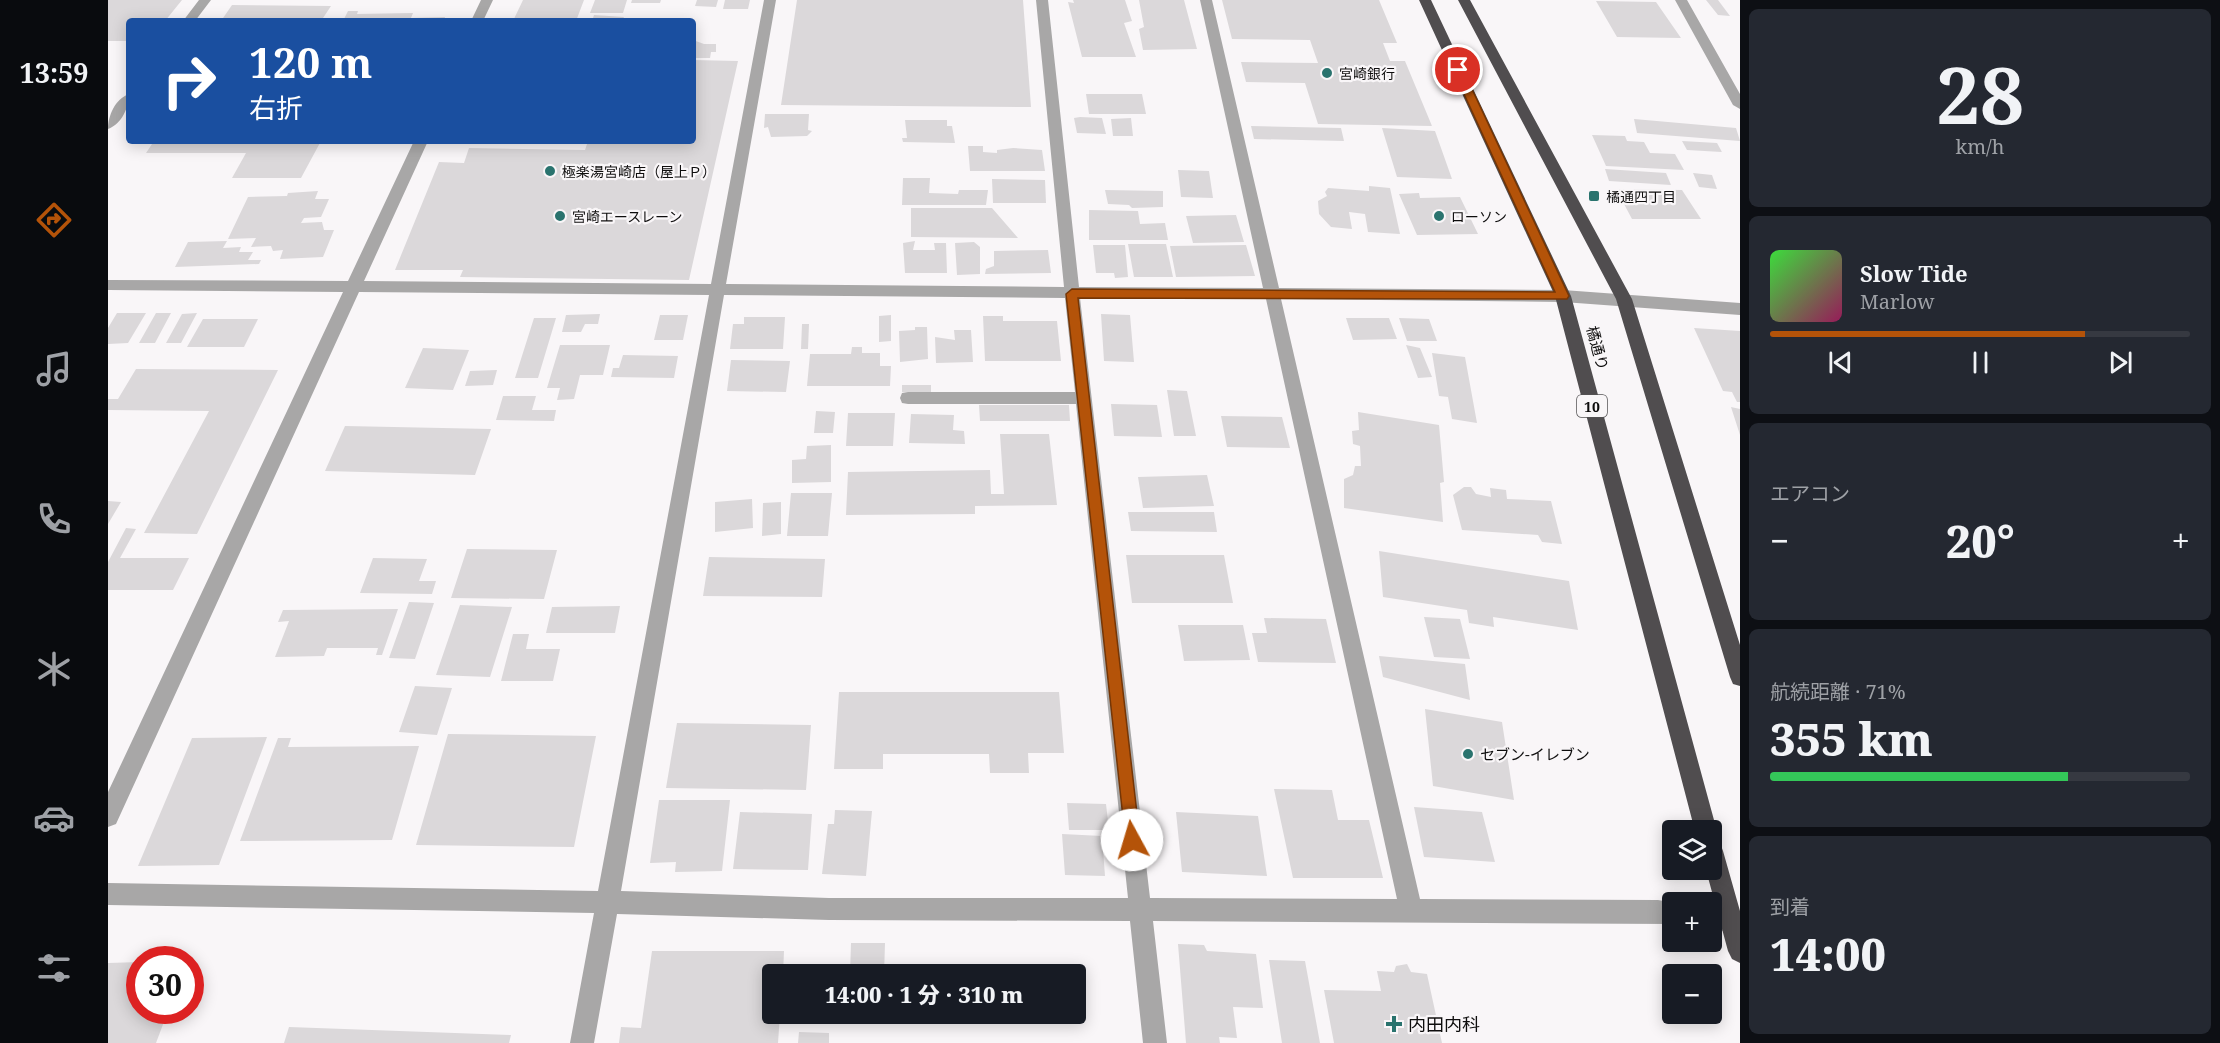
<!DOCTYPE html>
<html lang="ja">
<meta charset="utf-8">
<style>
:root{--surface:#171b24;--page:#242831;--text:#f1f3f6;--muted:#9ea1a6;--line:#363941;--accent:#b45309}
body{margin:0;font-family:"Noto Serif","Noto Sans JP",serif;background:var(--page);color:var(--text);height:100vh;display:flex;flex-direction:column;font-size:22px;white-space:nowrap}
*{box-sizing:border-box;margin:0}
p{font-size:20px;color:var(--muted)}
.icon{flex:none;width:33px;height:33px;fill:none;stroke:currentColor;stroke-width:2;stroke-linecap:round;stroke-linejoin:round}
.map{position:relative;flex:1;overflow:hidden}
.panel{display:flex;flex-direction:column;gap:9px;padding:9px;background:#0d0f14;width:480px}
.panel>*{flex:none}
.guide{position:absolute;left:18px;top:18px;width:570px;height:126px;border-radius:6px;box-shadow:0 3px 15px #0003;background:#1a4fa0;color:#fff;overflow:hidden}
.controls{position:absolute;left:1554px;top:820px;display:grid;gap:12px}
.controls a{display:grid;place-items:center;width:60px;height:60px;border-radius:6px;background:var(--surface);box-shadow:0 3px 15px #0003;font-size:30px}
.speed{position:absolute;left:18px;top:946px;display:flex;gap:12px;font-size:30px;font-weight:700;text-align:center}
.speed>*{display:grid;place-content:center;width:78px;height:78px;border-radius:50%;background:var(--surface);box-shadow:0 3px 15px #0003;line-height:1}
.speed .limit{border:9px solid #d22;background:#fff;color:#111}
.pin{position:absolute;display:grid;place-items:center;width:51px;height:51px;color:#fff;margin:-26px;border:3px solid #fff;border-radius:50%;box-shadow:0 2px 6px #0007}
.me{position:absolute;width:66px;margin:-33px;rotate:354deg;stroke-linejoin:round;filter:drop-shadow(0 0 4px #0008)}
.turn{display:flex;align-items:center;gap:21px;height:126px;padding:0 24px;font-size:27px}
.turn .icon{width:78px;height:78px;stroke-width:2.5}
.turn b{display:block;font-size:42px;line-height:51px}
.big{font-size:45px;font-weight:800;line-height:1.1}
.panel .widget{flex:1;display:flex;flex-direction:column;justify-content:center;gap:9px;min-width:0;padding:0 21px;border-radius:9px;background:var(--page)}
.panel .dial{align-items:center;gap:0}
.dial b{font-size:78px;line-height:1}
.song{display:flex;align-items:center;gap:18px}
.cover{width:72px;height:72px;border-radius:9px;background:linear-gradient(135deg,hsl(120 70% 55%),hsl(330 70% 35%))}
.played{height:6px;border-radius:3px;background:linear-gradient(90deg,var(--accent) 75%,var(--line) 75%)}
.keys{display:flex;justify-content:space-around;direction:ltr}
.heat{display:flex;justify-content:space-between;align-items:center;font-size:33px;direction:ltr}
.charge{height:9px;border-radius:4px;background:linear-gradient(90deg,#34c759 71%,var(--line) 0)}
.trip{position:absolute;left:654px;top:964px;width:324px;height:60px;border-radius:6px;background:var(--surface);box-shadow:0 3px 15px #0003;font-weight:800;line-height:60px;text-align:center}
main{display:flex;flex:1;min-height:0}
.tab-bar{display:flex;flex-direction:column;width:108px;justify-content:space-around;align-items:center;background:#090b0e;color:var(--muted)}
.tab-bar .icon{width:42px;height:42px}
.tab-bar .active{color:var(--accent)}
.tab-bar b{font-size:27px;color:var(--text)}
.map>svg:first-child{display:block}
.building{fill:#dbd8da}
.lines{fill:none;stroke-linecap:round;stroke-linejoin:round}
.minor{fill:#a8a7a7;fill-rule:evenodd}
.highway{fill:#504d4f;fill-rule:evenodd}
.route{fill:#b45309;stroke:#753606;stroke-width:1.5}
.poi-dot{fill:#2a736e;stroke:#f9f6f8;stroke-width:2}
.labels{text-anchor:middle;dominant-baseline:central;stroke-width:4.5;stroke-linejoin:round;paint-order:stroke}
.far-poi-label{font-size:14px;fill:#0e0d0d;stroke:#f9f6f8;text-anchor:start}
.shield{fill:#f9f6f8;stroke:#545354;stroke-width:1.5}
.shield-label{font-size:14px;font-weight:bold;fill:#0e0d0d}
.street-label{font-size:15px;fill:#0e0d0d;stroke:#f9f6f8}
.poi-label{font-size:15px;fill:#0e0d0d;stroke:#f9f6f8;text-anchor:start}
.near-poi-label{font-size:18px;fill:#0e0d0d;stroke:#f9f6f8;text-anchor:start}
</style>
<main>
<nav class="tab-bar">
<b>13:59</b>
<svg class="icon active" aria-label="directions" viewBox="0 0 24 24"><path d="M12 3l9 9-9 9-9-9zM9 14v-3h6M13 9l2 2-2 2"/></svg>
<svg class="icon" aria-label="music" viewBox="0 0 24 24"><path d="M9 18V5l10-2v13"/><circle cx="6" cy="18" r="3"/><circle cx="16" cy="16" r="3"/></svg>
<svg class="icon" aria-label="phone" viewBox="0 0 24 24"><path d="M5 4h4l2 5-3 2q2 4 5 5l2-3 5 2v4C11 20 4 13 5 4z"/></svg>
<svg class="icon" aria-label="climate" viewBox="0 0 24 24"><path d="M12 3v18M4 7l16 10M4 17L20 7"/></svg>
<svg class="icon" aria-label="car" viewBox="0 0 24 24"><path d="M5 17H2v-5l4-1 3-4h7l3 4 3 1v5h-3M9 17h6M6 11h13"/><circle cx="7" cy="17" r="2"/><circle cx="17" cy="17" r="2"/></svg>
<svg class="icon" aria-label="filters" viewBox="0 0 24 24"><path d="M4 7h16M4 17h16"/><circle cx="9" cy="7" r="2"/><circle cx="15" cy="17" r="2"/></svg>
</nav>
<div class="map">
<svg width="1632" height="1043" viewBox="0 0 1632 1043">
<rect width="100%" height="100%" fill="#f9f6f8"/>
<path class="building" d="M 0,0 L 74,0 L 57,21 L 21,21 L 21,41 L 0,41 Z
M 415,0 L 476,0 L 468,21 L 405,21 Z
M 487,0 L 519,0 L 515,13 L 482,13 Z
M 524,0 L 553,0 L 552,3 L 523,3 Z
M 589,0 L 610,0 L 608,7 L 587,6 Z
M 617,0 L 642,0 L 640,9 L 615,9 Z
M 689,0 L 915,0 L 923,107 L 673,105 Z
M 965,0 L 1017,0 L 1024,21 L 1016,23 L 1028,57 L 974,57 L 960,2 L 966,3 Z
M 1031,0 L 1076,0 L 1089,49 L 1035,50 L 1031,29 L 1036,27 Z
M 1114,0 L 1271,0 L 1289,43 L 1275,43 L 1282,61 L 1297,61 L 1324,126 L 1210,124 L 1197,83 L 1138,82 L 1133,62 L 1210,63 L 1202,40 L 1124,39 Z
M 1598,0 L 1610,0 L 1622,16 L 1610,15 Z
M 1488,1 L 1548,2 L 1573,38 L 1509,37 Z
M 124,5 L 223,6 L 213,21 L 187,21 L 189,18 L 174,18 L 172,21 L 113,21 Z
M 240,11 L 250,11 L 249,14 L 305,13 L 303,18 L 337,17 L 336,21 L 235,21 Z
M 486,15 L 516,17 L 514,21 L 484,21 Z
M 585,40 L 596,44 L 608,44 L 608,52 L 603,52 L 602,58 L 585,58 Z
M 585,60 L 630,61 L 581,280 L 352,277 L 355,270 L 287,270 L 331,162 L 356,163 L 361,148 L 477,150 L 480,141 L 585,141 Z
M 978,94 L 1034,94 L 1038,114 L 981,114 Z
M 657,114 L 701,114 L 700,130 L 704,131 L 699,136 L 663,137 L 660,127 L 656,128 Z
M 972,117 L 994,118 L 998,134 L 969,133 L 966,118 Z
M 1023,118 L 1025,136 L 1005,136 L 1003,119 Z
M 1526,119 L 1628,128 L 1632,141 L 1529,133 Z
M 797,120 L 839,120 L 839,126 L 844,126 L 847,143 L 795,142 L 794,138 L 799,138 Z
M 1143,126 L 1233,128 L 1236,141 L 1146,139 Z
M 1274,128 L 1327,131 L 1344,179 L 1289,177 Z
M 1484,135 L 1517,136 L 1519,141 L 1536,142 L 1542,153 L 1567,154 L 1576,170 L 1498,166 Z
M 46,141 L 213,141 L 193,178 L 124,178 L 138,153 L 38,153 Z
M 1574,141 L 1609,143 L 1614,152 L 1579,150 Z
M 860,146 L 875,146 L 875,152 L 889,153 L 889,150 L 905,148 L 934,150 L 937,171 L 862,171 Z
M 1497,169 L 1558,173 L 1563,185 L 1501,181 Z
M 1070,170 L 1101,171 L 1105,198 L 1073,197 Z
M 1585,173 L 1604,175 L 1609,189 L 1591,187 Z
M 795,178 L 822,178 L 821,193 L 850,194 L 851,190 L 880,190 L 878,205 L 794,205 Z
M 884,179 L 937,180 L 938,203 L 885,203 Z
M 1261,186 L 1282,188 L 1292,234 L 1260,232 L 1257,214 L 1241,212 L 1244,229 L 1223,227 L 1211,214 L 1210,201 L 1219,196 L 1217,192 L 1220,188 L 1261,191 Z
M 1508,189 L 1574,190 L 1593,219 L 1524,219 Z
M 997,190 L 1055,191 L 1055,207 L 1024,208 L 1021,205 L 1000,204 Z
M 210,191 L 207,199 L 221,199 L 213,217 L 196,218 L 193,223 L 214,222 L 216,230 L 226,230 L 215,257 L 172,259 L 175,250 L 165,251 L 163,246 L 143,247 L 148,238 L 120,239 L 140,197 L 179,196 L 180,193 Z
M 1311,193 L 1312,198 L 1352,197 L 1370,234 L 1309,235 L 1291,194 Z
M 803,208 L 884,208 L 910,238 L 803,237 Z
M 981,210 L 1030,211 L 1032,224 L 1057,223 L 1060,240 L 981,240 Z
M 1128,215 L 1136,242 L 1085,243 L 1078,216 Z
M 119,241 L 115,248 L 133,247 L 131,252 L 145,252 L 140,260 L 153,260 L 151,264 L 67,267 L 80,242 Z
M 807,241 L 805,250 L 827,250 L 826,243 L 838,243 L 839,273 L 797,273 L 795,243 Z
M 866,242 L 872,247 L 872,274 L 849,275 L 847,243 Z
M 1020,244 L 1058,244 L 1065,277 L 1026,277 Z
M 985,245 L 1017,245 L 1020,277 L 1007,278 L 1006,273 L 988,273 Z
M 1138,245 L 1147,276 L 1068,277 L 1062,246 Z
M 940,250 L 943,273 L 877,274 L 878,269 L 886,266 L 886,251 Z
M 9,313 L 38,313 L 20,343 L 0,344 L 0,328 Z
M 48,313 L 63,313 L 47,343 L 31,343 Z
M 89,313 L 73,343 L 58,343 L 74,314 Z
M 492,314 L 490,324 L 477,324 L 473,332 L 454,332 L 458,315 Z
M 993,314 L 1022,315 L 1026,362 L 996,361 Z
M 552,315 L 580,315 L 575,340 L 546,340 Z
M 783,315 L 783,341 L 771,342 L 771,316 Z
M 875,316 L 895,316 L 895,321 L 949,321 L 953,361 L 877,361 Z
M 636,317 L 677,317 L 675,349 L 622,349 L 625,324 L 636,324 Z
M 426,318 L 448,318 L 430,378 L 407,378 Z
M 1238,318 L 1281,318 L 1289,339 L 1245,340 Z
M 1291,318 L 1321,319 L 1329,341 L 1299,341 Z
M 95,319 L 150,319 L 136,347 L 79,347 Z
M 694,324 L 701,324 L 700,349 L 693,349 Z
M 807,327 L 819,327 L 820,359 L 792,362 L 791,331 L 807,330 Z
M 1586,328 L 1632,331 L 1632,402 L 1629,402 L 1624,392 L 1615,391 Z
M 846,330 L 863,330 L 865,362 L 828,363 L 827,337 L 847,340 Z
M 452,345 L 502,345 L 495,375 L 472,375 L 466,399 L 449,400 L 452,388 L 439,388 Z
M 1298,345 L 1312,348 L 1324,377 L 1310,378 Z
M 744,347 L 754,347 L 754,353 L 772,353 L 772,366 L 783,366 L 782,386 L 699,386 L 702,354 L 743,354 Z
M 315,348 L 361,350 L 345,390 L 297,388 Z
M 1324,353 L 1357,357 L 1369,423 L 1344,419 L 1340,397 L 1331,396 Z
M 515,355 L 570,356 L 566,378 L 503,377 L 505,368 L 511,368 Z
M 623,360 L 682,361 L 678,392 L 619,391 Z
M 28,369 L 170,370 L 89,534 L 36,533 L 101,411 L 0,410 L 0,399 L 10,399 Z
M 389,370 L 385,385 L 357,386 L 362,371 Z
M 794,385 L 823,385 L 823,392 L 794,392 Z
M 1059,390 L 1079,391 L 1088,436 L 1066,436 Z
M 395,396 L 428,396 L 424,410 L 448,410 L 446,421 L 388,420 Z
M 1003,404 L 1049,405 L 1054,437 L 1006,436 Z
M 871,405 L 961,405 L 962,421 L 872,421 Z
M 1623,407 L 1632,409 L 1632,435 Z
M 708,411 L 727,412 L 725,433 L 706,433 Z
M 1250,412 L 1331,425 L 1336,482 L 1332,483 L 1335,522 L 1236,508 L 1236,479 L 1245,475 L 1247,466 L 1253,466 L 1252,446 L 1245,444 L 1244,431 L 1251,430 Z
M 740,413 L 787,413 L 785,446 L 738,446 Z
M 803,414 L 846,415 L 845,430 L 856,431 L 857,444 L 801,443 Z
M 1113,416 L 1174,417 L 1182,448 L 1119,447 Z
M 237,426 L 383,429 L 367,475 L 217,471 Z
M 892,434 L 941,434 L 949,505 L 867,506 L 867,514 L 738,515 L 740,472 L 882,470 L 883,494 L 896,494 Z
M 723,445 L 723,482 L 684,483 L 684,460 L 698,459 L 699,446 Z
M 1099,475 L 1106,506 L 1035,508 L 1030,477 Z
M 1356,487 L 1363,487 L 1368,494 L 1383,497 L 1382,488 L 1398,490 L 1399,499 L 1443,501 L 1454,544 L 1434,542 L 1430,535 L 1354,530 L 1345,495 Z
M 683,493 L 724,493 L 720,536 L 679,536 Z
M 644,499 L 645,528 L 607,532 L 607,502 Z
M 0,501 L 13,502 L 0,524 Z
M 673,502 L 673,534 L 654,536 L 655,503 Z
M 1020,512 L 1106,512 L 1109,532 L 1023,531 Z
M 18,528 L 28,529 L 12,558 L 81,558 L 65,590 L 0,590 L 0,562 Z
M 359,549 L 449,550 L 436,599 L 343,598 Z
M 1271,551 L 1461,581 L 1470,630 L 1385,617 L 1386,627 L 1361,623 L 1359,610 L 1275,597 Z
M 1018,555 L 1116,555 L 1125,603 L 1024,603 Z
M 601,557 L 717,559 L 714,597 L 595,596 Z
M 265,558 L 319,559 L 311,581 L 328,581 L 324,594 L 252,593 Z
M 301,602 L 326,603 L 307,659 L 281,658 Z
M 352,605 L 404,607 L 382,677 L 328,675 Z
M 512,606 L 507,633 L 438,633 L 444,607 Z
M 290,609 L 274,655 L 268,655 L 270,648 L 219,648 L 216,656 L 167,657 L 181,621 L 170,622 L 175,610 Z
M 1316,617 L 1352,619 L 1362,659 L 1326,657 Z
M 1156,618 L 1218,619 L 1228,663 L 1150,662 L 1144,633 L 1159,633 Z
M 1070,625 L 1135,625 L 1142,660 L 1076,661 Z
M 405,634 L 421,634 L 418,649 L 452,649 L 445,681 L 393,681 Z
M 1271,656 L 1357,664 L 1362,700 L 1275,677 Z
M 307,686 L 344,688 L 329,735 L 291,732 Z
M 731,692 L 951,692 L 956,753 L 920,753 L 921,773 L 882,773 L 881,754 L 775,754 L 775,769 L 726,769 Z
M 1317,709 L 1394,722 L 1406,800 L 1325,786 Z
M 569,723 L 703,725 L 698,790 L 558,788 Z
M 340,734 L 488,736 L 466,847 L 308,845 Z
M 159,737 L 111,865 L 30,866 L 84,738 Z
M 170,738 L 183,738 L 180,747 L 311,746 L 284,840 L 132,841 Z
M 1166,789 L 1224,790 L 1230,820 L 1261,820 L 1275,878 L 1185,878 Z
M 551,800 L 622,800 L 614,871 L 567,872 L 568,862 L 542,863 Z
M 959,803 L 998,804 L 1001,830 L 961,830 Z
M 1306,807 L 1374,812 L 1387,862 L 1316,857 Z
M 727,810 L 764,811 L 758,876 L 714,874 L 720,824 L 726,824 Z
M 632,812 L 704,814 L 700,870 L 625,869 Z
M 1068,812 L 1150,816 L 1159,876 L 1074,872 Z
M 954,834 L 994,836 L 997,876 L 957,875 Z
M 743,943 L 777,943 L 776,975 L 742,975 Z
M 1070,944 L 1096,945 L 1099,951 L 1148,954 L 1155,1008 L 1125,1007 L 1129,1038 L 1111,1037 L 1112,1043 L 1078,1043 Z
M 544,951 L 676,951 L 675,975 L 664,975 L 664,1014 L 672,1014 L 670,1043 L 511,1043 L 513,1027 L 533,1028 Z
M 1161,960 L 1197,961 L 1212,1043 L 1174,1043 Z
M 32,962 L 32,1011 L 60,1011 L 48,1043 L 0,1043 L 0,963 Z
M 1299,964 L 1303,972 L 1319,974 L 1334,1043 L 1226,1043 L 1216,990 L 1273,991 L 1269,971 L 1286,972 L 1288,966 Z
M 740,1014 L 776,1014 L 775,1023 L 740,1022 Z
M 181,1027 L 403,1035 L 401,1043 L 176,1043 Z
M 691,1032 L 721,1033 L 721,1043 L 690,1043 Z"/>
<g class="lines">
<path class="minor" d="M 91,0 L 103,0 L 87,21 L 75,21 Z
M 373,0 L 385,0 L 375,21 L 363,21 Z
M 656,0 L 668,0 L 618,284 L 956,287 L 928,0 L 940,0 L 971,287 L 1155,288 L 1092,0 L 1104,0 L 1171,288 L 1455,290 L 1632,303 L 1632,315 L 1455,302 L 1173,299 L 1312,899 L 1550,900 L 1567,903 L 1564,903 L 1564,924 L 1045,921 L 1059,1043 L 1035,1043 L 1022,921 L 721,920 L 509,914 L 486,1043 L 462,1043 L 486,913 L 0,905 L 0,883 L 490,891 L 601,295 L 251,292 L 8,824 L 0,827 L 0,792 L 235,292 L 0,290 L 0,280 L 240,281 L 306,141 L 320,141 L 256,281 L 603,284 ZM 616,295 L 957,298 L 967,392 L 800,392 L 794,393 L 792,398 L 794,403 L 800,404 L 968,404 L 1020,898 L 721,898 L 513,891 ZM 972,298 L 1158,299 L 1289,899 L 1042,898 Z
M 1567,0 L 1579,0 L 1632,94 L 1632,109 L 1625,105 Z
M 21,94 C 21,107 14,124 0,129 C 0,116 7,99 21,94 Z
M 1604,907 L 1632,912 L 1632,934 L 1604,929 Z"/>
<path class="highway" d="M 1311,0 L 1323,0 L 1463,296 L 1609,831 L 1604,840 L 1604,831 L 1587,831 L 1447,296 Z
M 1350,0 L 1362,0 L 1524,299 L 1632,645 L 1632,686 L 1625,684 L 1622,677 L 1508,299 Z
M 1604,840 L 1612,843 L 1615,851 L 1632,911 L 1632,963 L 1624,959 L 1620,951 L 1598,870 L 1604,870 Z"/>
</g>
<path class="route" d="M 1350,67 L 1355,70 L 1461,296 L 1459,299 L 970,298 L 1032,840 L 1030,845 L 1024,848 L 1018,845 L 958,294 L 964,289 L 1447,292 L 1345,70 Z"/>
<g class="poi-dot">
<circle cx="1219" cy="73" r="6"/>
<circle cx="442" cy="171" r="6"/>
<rect x="1480" y="190" width="12" height="12" rx="3"/>
<circle cx="452" cy="216" r="6"/>
<circle cx="1331" cy="216" r="6"/>
<circle cx="1360" cy="754" r="6"/>
<path d="M1283 1015h6v6h6v6h-6v6h-6v-6h-6v-6h6z"/>
</g>
<g class="labels">
<g class="far-poi-label">
<text x="1231" y="73">宮崎銀行</text>
<text x="454" y="171">極楽湯宮崎店（屋上Ｐ）</text>
<text x="1498" y="196">橘通四丁目</text>
<text x="464" y="216">宮崎エースレーン</text>
<text x="1343" y="216">ローソン</text>
</g>
<rect class="shield" x="1469" y="395" width="30" height="22" rx="4.5"/>
<g class="shield-label">
<text x="1484" y="406">10</text>
</g>
<g class="street-label">
<text transform="translate(1490 348) rotate(75)">橘通り</text>
</g>
<g class="poi-label">
<text x="1372" y="754">セブン-イレブン</text>
</g>
<g class="near-poi-label">
<text x="1300" y="1024">内田内科</text>
</g>
</g>
</svg>
<div class="controls">
<a><svg class="icon" aria-label="layers" viewBox="0 0 24 24"><path d="M12 4l9 5-9 5-9-5zM3 14l9 5 9-5"/></svg></a>
<a>+</a>
<a>−</a>
</div>
<div class="speed"><div class="limit">30</div></div>
<div class="pin" style="left:1350px;top:70px;background:#d93025"><svg class="icon" aria-label="arrive" viewBox="0 0 24 24"><path d="M6 21V4h12l-3 4 3 4H6"/></svg></div>
<svg class="me" style="left:1024px;top:840px" viewBox="-20 -20 40 40"><circle r="19" fill="#fff"/><path d="M0-13L10 11 0 6-10 11z" fill="#b45309"/></svg>
<div class="trip">14:00 · 1 分 · 310 m</div>
<div class="guide">
<div class="turn"><svg class="icon" aria-label="right" viewBox="0 0 24 24"><path d="M7 20v-9h11M14 6l5 5-5 5"/></svg><div><b>120 m</b>右折</div></div>
</div>
</div>
<section class="panel">
<div class="widget dial"><b>28</b><p>km/h</p></div>
<div class="widget">
<div class="song"><i class="cover"></i><div><b>Slow Tide</b><p>Marlow</p></div></div>
<div class="played"></div>
<div class="keys"><svg class="icon" aria-label="previous" viewBox="0 0 24 24"><path d="M18 5L8 12l10 7zM5 5v14"/></svg><svg class="icon" aria-label="pause" viewBox="0 0 24 24"><path d="M8 5v14M16 5v14"/></svg><svg class="icon" aria-label="next" viewBox="0 0 24 24"><path d="M6 5l10 7-10 7zM19 5v14"/></svg></div>
</div>
<div class="widget"><p>エアコン</p>
<div class="heat"><a>−</a><b class="big">20°</b><a>+</a></div>
</div>
<div class="widget"><p>航続距離 · 71%</p><b class="big">355 km</b><div class="charge"></div></div>
<div class="widget"><p>到着</p><b class="big">14:00</b></div>
</section>
</main>
